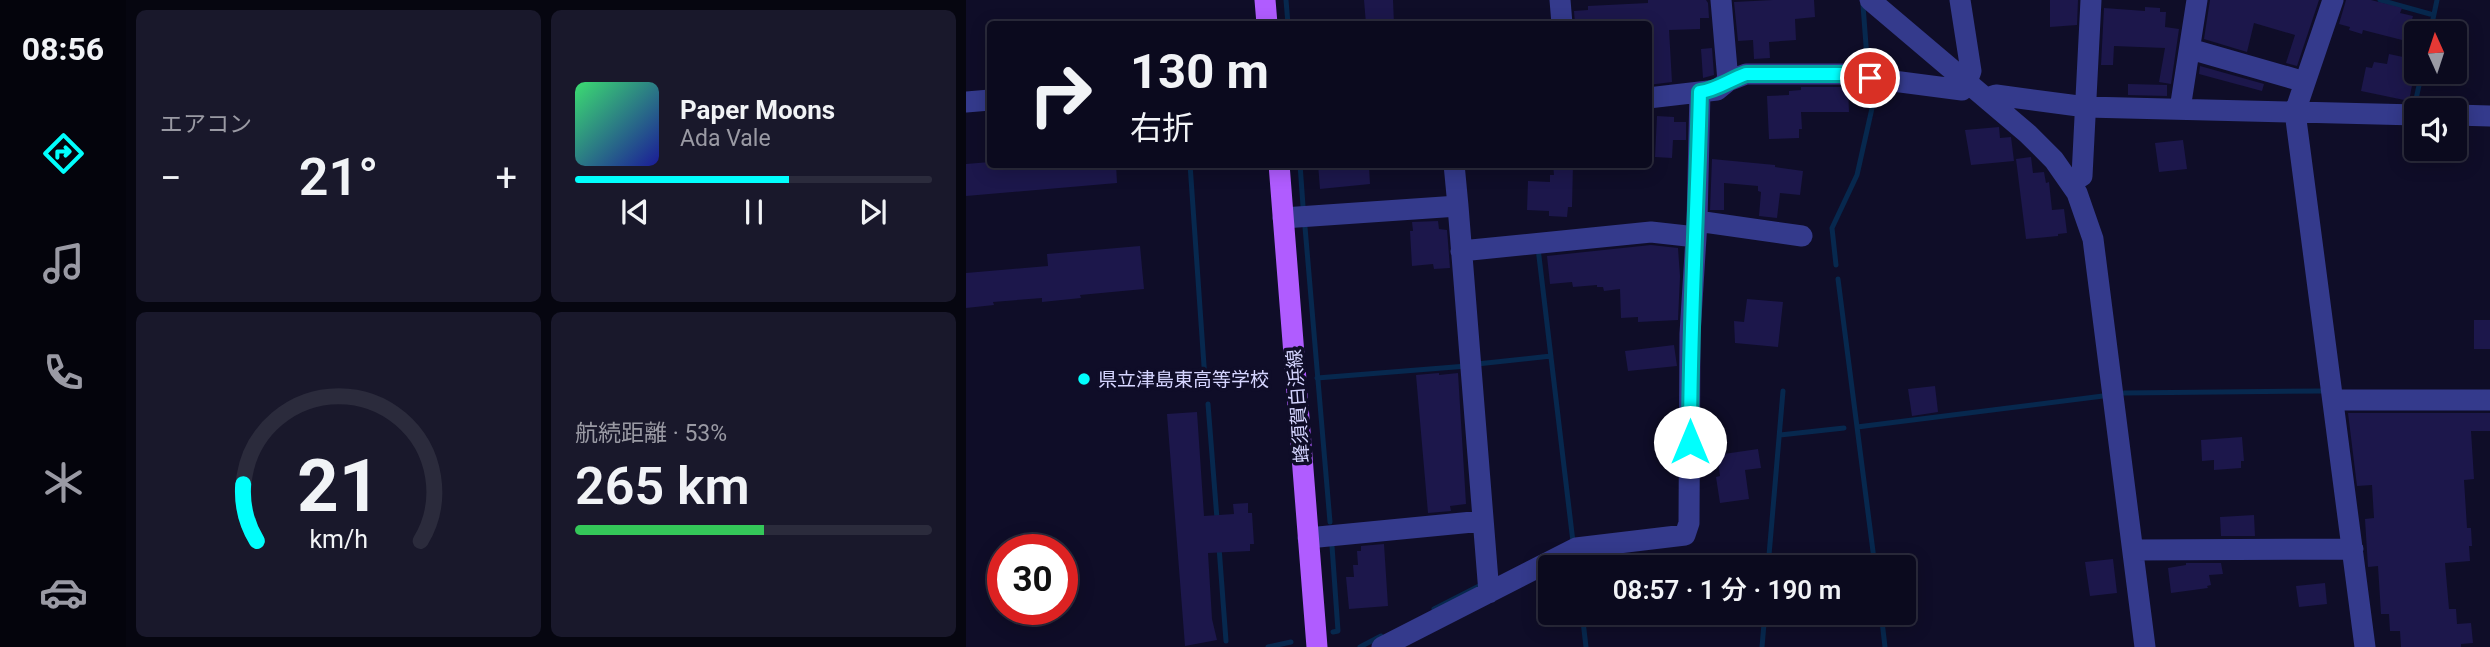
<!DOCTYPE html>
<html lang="ja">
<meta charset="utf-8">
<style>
:root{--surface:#0b0a1e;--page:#19182b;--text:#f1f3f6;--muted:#9a9aa4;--line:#2b2b3c;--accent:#01fffd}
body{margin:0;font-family:Roboto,"Noto Sans JP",sans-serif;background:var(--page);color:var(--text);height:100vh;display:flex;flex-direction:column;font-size:26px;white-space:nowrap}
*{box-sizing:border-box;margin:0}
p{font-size:23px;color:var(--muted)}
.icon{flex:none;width:38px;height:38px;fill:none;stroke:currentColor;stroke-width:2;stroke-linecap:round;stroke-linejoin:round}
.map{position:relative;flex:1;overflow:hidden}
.details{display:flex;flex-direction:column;gap:10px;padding:10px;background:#060610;width:840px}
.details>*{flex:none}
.banner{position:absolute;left:21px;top:21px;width:665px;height:147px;border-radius:7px;box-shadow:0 4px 18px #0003,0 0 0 2px var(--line);background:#0b0a1e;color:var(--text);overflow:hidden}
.needle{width:46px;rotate:357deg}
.controls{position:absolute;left:1438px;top:21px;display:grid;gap:14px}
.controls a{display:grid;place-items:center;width:63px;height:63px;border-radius:7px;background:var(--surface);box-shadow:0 4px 18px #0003,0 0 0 2px var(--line);font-size:35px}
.speed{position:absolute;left:21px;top:534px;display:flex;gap:14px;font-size:35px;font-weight:700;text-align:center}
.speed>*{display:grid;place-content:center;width:91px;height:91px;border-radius:50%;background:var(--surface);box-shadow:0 4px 18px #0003,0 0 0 2px var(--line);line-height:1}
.speed .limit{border:10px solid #d22;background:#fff;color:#111}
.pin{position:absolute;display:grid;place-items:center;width:60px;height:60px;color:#fff;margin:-30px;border:4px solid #fff;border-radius:50%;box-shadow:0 2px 7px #0007}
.me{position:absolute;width:77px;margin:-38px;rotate:0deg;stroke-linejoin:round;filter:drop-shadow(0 0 5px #0008)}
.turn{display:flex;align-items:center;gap:24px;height:147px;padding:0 28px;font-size:32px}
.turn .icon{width:91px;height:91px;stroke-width:2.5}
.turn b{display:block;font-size:49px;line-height:60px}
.big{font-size:52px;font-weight:600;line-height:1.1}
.details .widget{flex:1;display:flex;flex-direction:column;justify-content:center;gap:10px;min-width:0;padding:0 24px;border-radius:10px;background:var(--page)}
.details .dial{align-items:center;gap:0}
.dial svg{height:182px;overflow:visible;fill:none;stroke:var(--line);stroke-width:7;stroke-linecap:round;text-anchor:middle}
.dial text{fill:var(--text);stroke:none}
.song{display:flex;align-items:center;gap:21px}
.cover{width:84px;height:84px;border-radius:10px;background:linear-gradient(135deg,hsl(140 70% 55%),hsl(240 70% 35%))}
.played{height:7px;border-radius:4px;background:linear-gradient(90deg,var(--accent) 60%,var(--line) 60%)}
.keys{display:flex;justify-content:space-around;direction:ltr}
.heat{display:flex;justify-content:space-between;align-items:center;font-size:38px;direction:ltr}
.charge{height:10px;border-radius:5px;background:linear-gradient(90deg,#34c759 53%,var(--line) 0)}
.details .tiles{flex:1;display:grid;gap:10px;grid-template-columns:repeat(2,1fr)}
.trip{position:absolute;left:572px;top:555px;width:378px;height:70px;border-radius:7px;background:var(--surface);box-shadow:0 4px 18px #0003,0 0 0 2px var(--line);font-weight:600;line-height:70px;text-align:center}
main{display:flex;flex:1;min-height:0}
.tabs{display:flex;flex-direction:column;width:126px;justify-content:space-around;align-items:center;background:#04040c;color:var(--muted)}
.tabs .icon{width:49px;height:49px}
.tabs .on{color:var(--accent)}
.tabs b{font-size:32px;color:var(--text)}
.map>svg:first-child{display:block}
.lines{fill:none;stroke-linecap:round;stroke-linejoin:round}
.stream{stroke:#07284e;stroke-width:5}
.building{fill:#1c174b}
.minor{stroke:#343a8c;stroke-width:21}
.major{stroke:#b05cff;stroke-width:21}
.route-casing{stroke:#01a6a4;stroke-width:18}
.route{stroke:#01fffd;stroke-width:12}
.poi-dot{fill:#01fffd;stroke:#0f0d28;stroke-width:2.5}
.labels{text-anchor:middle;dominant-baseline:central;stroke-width:7;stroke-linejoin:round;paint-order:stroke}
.poi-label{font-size:19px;fill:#d5d5ff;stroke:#0f0d28;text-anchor:start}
.street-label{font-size:19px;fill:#d5d5ff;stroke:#0f0d28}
</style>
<main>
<nav class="tabs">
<b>08:56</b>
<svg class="icon on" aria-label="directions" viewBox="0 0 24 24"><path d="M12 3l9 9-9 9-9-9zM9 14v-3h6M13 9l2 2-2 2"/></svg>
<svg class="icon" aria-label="music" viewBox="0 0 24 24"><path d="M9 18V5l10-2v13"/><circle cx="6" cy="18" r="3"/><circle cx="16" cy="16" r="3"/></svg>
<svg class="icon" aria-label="phone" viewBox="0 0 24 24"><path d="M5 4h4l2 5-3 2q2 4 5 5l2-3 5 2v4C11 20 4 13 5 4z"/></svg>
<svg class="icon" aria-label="climate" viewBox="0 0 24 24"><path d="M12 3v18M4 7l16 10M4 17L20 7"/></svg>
<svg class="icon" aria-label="car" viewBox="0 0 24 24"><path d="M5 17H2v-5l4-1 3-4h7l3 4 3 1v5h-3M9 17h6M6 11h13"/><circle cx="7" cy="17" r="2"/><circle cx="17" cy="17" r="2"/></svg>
</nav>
<section class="details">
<div class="tiles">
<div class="widget"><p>エアコン</p>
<div class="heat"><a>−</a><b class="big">21°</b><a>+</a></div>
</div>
<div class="widget">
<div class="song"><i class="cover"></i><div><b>Paper Moons</b><p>Ada Vale</p></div></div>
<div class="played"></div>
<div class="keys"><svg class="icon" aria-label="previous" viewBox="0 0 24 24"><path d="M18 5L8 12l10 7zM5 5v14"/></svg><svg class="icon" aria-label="pause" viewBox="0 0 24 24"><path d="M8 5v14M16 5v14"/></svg><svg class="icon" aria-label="next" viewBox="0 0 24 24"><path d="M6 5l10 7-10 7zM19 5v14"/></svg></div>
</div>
<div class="widget dial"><svg viewBox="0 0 100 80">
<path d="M14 69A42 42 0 1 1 86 69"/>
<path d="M14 69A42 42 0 0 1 8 44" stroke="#01fffd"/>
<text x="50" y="56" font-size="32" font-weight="700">21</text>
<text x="50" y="72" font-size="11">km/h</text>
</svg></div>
<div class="widget"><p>航続距離 · 53%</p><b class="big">265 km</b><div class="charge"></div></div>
</div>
</section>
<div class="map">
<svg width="1524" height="647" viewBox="0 0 1524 647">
<rect width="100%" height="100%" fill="#0f0d28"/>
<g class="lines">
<path class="stream" d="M 320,0 L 322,24
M 1414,0 L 1464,14
M 897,5 L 902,72
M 1464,33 L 1471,0
M 1448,108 L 1456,72
M 224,164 L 239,380
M 334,164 L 337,206
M 339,227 L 364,522
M 572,248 L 607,542
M 870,265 L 866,228 L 891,175 L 911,86 L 914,87
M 872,279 L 909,567
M 511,364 L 585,356
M 351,378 L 501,366
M 1158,393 L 1357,391
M 242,404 L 251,519
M 891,427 L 1137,396
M 814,435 L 878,428
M 366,546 L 372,631 L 367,632
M 253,547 L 260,641
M 609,558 L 610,567
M 802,567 L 817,391
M 468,609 L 515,585
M 616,612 L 620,647
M 915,612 L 919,647
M 302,647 L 325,642
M 394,647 L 415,636
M 796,647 L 799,612"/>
</g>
<path class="building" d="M 398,0 L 427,0 L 428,24 L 400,24 Z
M 682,0 L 740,0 L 742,3 L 743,18 L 734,18 L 734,29 L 703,30 L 706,82 L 682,85 L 682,24 L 609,24 L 608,11 L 622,10 L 622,6 L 682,3 Z
M 807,0 L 848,0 L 849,17 L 829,19 L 830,40 L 803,42 L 804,58 L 788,59 L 787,40 L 772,41 L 768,2 Z
M 1084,0 L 1112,0 L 1111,25 L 1084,27 Z
M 1244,0 L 1353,0 L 1331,66 L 1320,63 L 1329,35 L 1288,23 L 1281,52 L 1238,39 Z
M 1380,0 L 1405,0 L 1436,8 L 1434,13 L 1447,16 L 1440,41 L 1397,30 L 1396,34 L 1383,30 L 1384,27 L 1373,24 Z
M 1179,7 L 1194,8 L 1194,12 L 1200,12 L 1199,27 L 1213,29 L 1205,84 L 1193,82 L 1199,48 L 1148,46 L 1147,65 L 1135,65 L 1138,8 L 1179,11 Z
M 746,48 L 748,75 L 737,78 L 735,49 Z
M 1423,54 L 1451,60 L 1443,101 L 1395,91 L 1400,67 L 1406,68 L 1408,62 L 1421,64 Z
M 1234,66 L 1298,84 L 1296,91 L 1233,74 Z
M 1162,84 L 1201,85 L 1201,96 L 1162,95 Z
M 835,87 L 882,87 L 883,112 L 835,112 L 836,129 L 833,129 L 833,138 L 803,139 L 801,96 L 823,95 L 823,91 L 835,90 Z
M 691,116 L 708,117 L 708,122 L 720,122 L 720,140 L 707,140 L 706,158 L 689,157 Z
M 1033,127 L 1034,138 L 1045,137 L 1048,161 L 1005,165 L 999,130 Z
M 1217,140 L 1221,169 L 1193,172 L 1189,143 Z
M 1065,157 L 1067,173 L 1078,172 L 1080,183 L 1083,182 L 1086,210 L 1098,209 L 1101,233 L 1092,234 L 1092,236 L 1060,239 L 1050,159 Z
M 746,159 L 809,165 L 809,167 L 837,171 L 834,195 L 814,193 L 811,218 L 793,216 L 795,192 L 792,191 L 792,186 L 758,183 L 758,210 L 744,210 Z
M 24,162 L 24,164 L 150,164 L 151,183 L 0,196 L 0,164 Z
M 352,164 L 380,164 L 380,169 L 403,167 L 404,184 L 354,189 Z
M 587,164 L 607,164 L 606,207 L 602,207 L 601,217 L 583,216 L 583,211 L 561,210 L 562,181 L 584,182 L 584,175 L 588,175 Z
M 472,221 L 473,229 L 481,230 L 484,268 L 468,269 L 467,264 L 446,266 L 444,231 L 447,231 L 446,222 Z
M 685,245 L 712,248 L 714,276 L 712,320 L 672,322 L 672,317 L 655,318 L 654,289 L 638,291 L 637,287 L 631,287 L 631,285 L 607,287 L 606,282 L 584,284 L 581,256 Z
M 174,246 L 178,289 L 114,295 L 115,298 L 76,302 L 76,298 L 27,302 L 28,305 L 0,308 L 0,273 L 82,266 L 81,254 Z
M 781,299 L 817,302 L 812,347 L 769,343 L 768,321 L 778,322 Z
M 1508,320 L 1524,320 L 1524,349 L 1508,349 Z
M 708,345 L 711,366 L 662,371 L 659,351 Z
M 473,373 L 473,375 L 492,373 L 500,504 L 484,506 L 485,511 L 462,513 L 450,375 Z
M 969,386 L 972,412 L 946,416 L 942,389 Z
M 231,412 L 238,516 L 268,514 L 267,504 L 282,503 L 282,513 L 286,513 L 288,544 L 284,544 L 284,551 L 242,553 L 246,619 L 251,640 L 219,646 L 201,414 Z
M 1382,413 L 1524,413 L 1524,431 L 1505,431 L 1508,479 L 1498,480 L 1501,528 L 1505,528 L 1506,546 L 1503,546 L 1504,561 L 1479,563 L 1483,609 L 1490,609 L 1491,624 L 1505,623 L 1507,643 L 1495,644 L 1495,647 L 1435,647 L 1434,631 L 1424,631 L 1423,614 L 1415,614 L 1412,566 L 1402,567 L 1399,519 L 1408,518 L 1406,485 L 1391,486 Z
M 1276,437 L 1278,461 L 1275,461 L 1275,468 L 1248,470 L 1248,460 L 1236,461 L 1235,440 Z
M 792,449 L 795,468 L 779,470 L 783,499 L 754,503 L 750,477 L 754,476 L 751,455 Z
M 1288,515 L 1289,536 L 1255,536 L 1254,517 Z
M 418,544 L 422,606 L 383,609 L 380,577 L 388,577 L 387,565 L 392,565 L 391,551 L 395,551 L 395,546 Z
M 1147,559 L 1151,593 L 1124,596 L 1119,562 Z
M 1220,563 L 1255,563 L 1257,574 L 1243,575 L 1245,585 L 1241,586 L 1242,588 L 1205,593 L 1202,568 L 1220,565 Z
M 1359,583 L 1361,604 L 1333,607 L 1330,586 Z"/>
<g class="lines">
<path class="minor" d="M 594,0 L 596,24
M 755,0 L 762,81
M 904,0 L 1062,134 L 1088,160 L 1111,193 L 1127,239 L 1179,647
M 1367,0 L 1329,112 L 1399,647
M 1224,49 L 1339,82
M 682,98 L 751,90 L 762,81 L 780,74 L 895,74 L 904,78 L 996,90 L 1001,82 L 1005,71 L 994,0
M 1021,98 L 1030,95 L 1120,107 L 1451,115
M 0,102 L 24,100
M 1214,109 L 1231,0
M 1489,115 L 1524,116
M 1105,183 L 1116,176 L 1125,0
M 492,206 L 523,593
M 317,218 L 492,206 L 488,164
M 731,221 L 836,236
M 495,251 L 685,232 L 730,237
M 1367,400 L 1524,400
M 342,538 L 517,521
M 1167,550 L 1387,549
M 416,647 L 610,548 L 719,535 L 723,523 L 724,334 L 731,221 L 734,92"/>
<path class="major" d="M 299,0 L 301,24
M 313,164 L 351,647"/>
</g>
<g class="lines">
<g class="route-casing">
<path id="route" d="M 724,442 C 724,325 731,209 734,92 C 751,90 763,80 780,74 L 895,74 L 904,78"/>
</g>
<use href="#route" class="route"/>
</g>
<circle class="poi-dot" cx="118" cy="379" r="7"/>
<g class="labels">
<g class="poi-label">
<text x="132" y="379">県立津島東高等学校</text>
</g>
<g class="street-label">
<text transform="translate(332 406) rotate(-94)">蜂須賀白浜線</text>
</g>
</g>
</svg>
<div class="controls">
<a><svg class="needle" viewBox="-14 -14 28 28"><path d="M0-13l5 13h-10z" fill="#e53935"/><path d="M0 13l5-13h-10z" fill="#9a9aa4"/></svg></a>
<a><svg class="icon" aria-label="sound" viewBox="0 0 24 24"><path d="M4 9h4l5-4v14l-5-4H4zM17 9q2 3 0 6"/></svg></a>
</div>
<div class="speed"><div class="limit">30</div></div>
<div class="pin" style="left:904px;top:78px;background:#d93025"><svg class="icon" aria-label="arrive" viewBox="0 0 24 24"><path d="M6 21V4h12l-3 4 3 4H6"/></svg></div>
<svg class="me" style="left:724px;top:442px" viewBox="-20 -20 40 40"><circle r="19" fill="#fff"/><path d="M0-13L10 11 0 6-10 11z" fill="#01fffd"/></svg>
<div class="trip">08:57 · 1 分 · 190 m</div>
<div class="banner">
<div class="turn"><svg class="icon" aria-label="right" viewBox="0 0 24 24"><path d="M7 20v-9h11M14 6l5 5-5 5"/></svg><div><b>130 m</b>右折</div></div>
</div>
</div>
</main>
